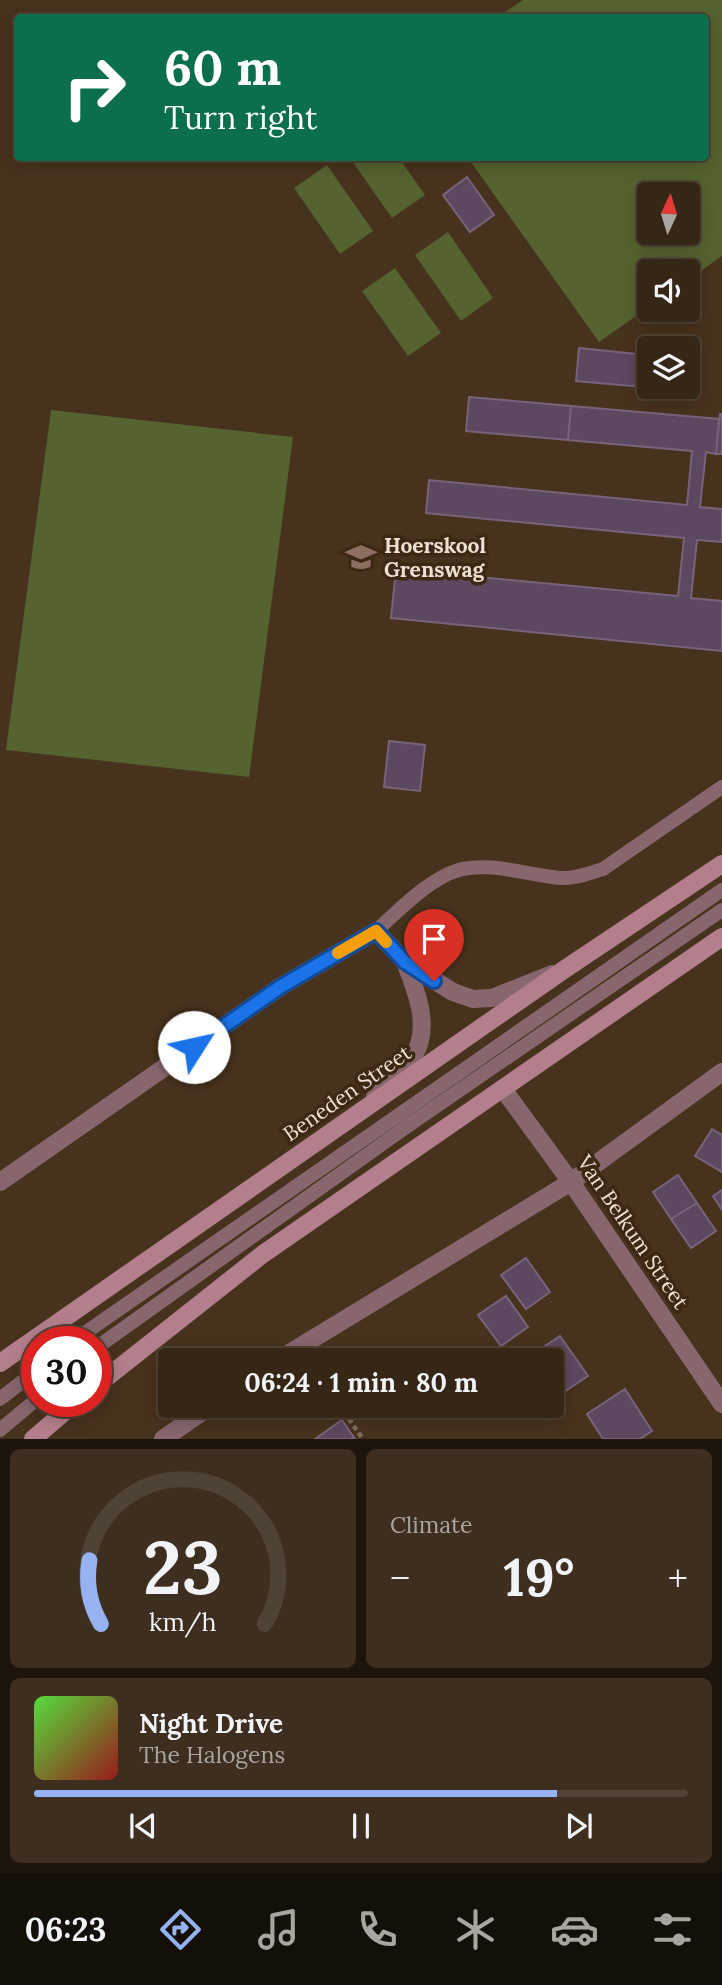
<!DOCTYPE html>
<meta charset="utf-8">
<style>
:root{--surface:#352616;--page:#3d2e1f;--text:#f1f3f6;--muted:#aaa5a1;--line:#4f4335;--accent:#95b2f1}
body{margin:0;font-family:Lora,serif;background:var(--page);color:var(--text);height:100vh;display:flex;flex-direction:column;font-size:26px;white-space:nowrap}
*{box-sizing:border-box;margin:0}
p{font-size:23px;color:var(--muted)}
.icon{flex:none;width:38px;height:38px;fill:none;stroke:currentColor;stroke-width:2;stroke-linecap:round;stroke-linejoin:round}
.map{position:relative;height:1439px;overflow:hidden}
.panel{display:flex;flex-direction:column;gap:10px;padding:10px;background:#1d150c;flex:1}
.panel>*{flex:none}
.guide{position:absolute;left:14px;top:14px;width:695px;height:147px;border-radius:7px;box-shadow:0 4px 18px #0003,0 0 0 2px var(--line);background:#0b6e4f;color:#fff;overflow:hidden}
.needle{width:46px;rotate:4deg}
.tools{position:absolute;left:637px;top:182px;display:grid;gap:14px}
.tools a{display:grid;place-items:center;width:63px;height:63px;border-radius:7px;background:var(--surface);box-shadow:0 4px 18px #0003,0 0 0 2px var(--line);font-size:35px}
.speed{position:absolute;left:21px;top:1326px;display:flex;gap:14px;font-size:35px;font-weight:700;text-align:center}
.speed>*{display:grid;place-content:center;width:91px;height:91px;border-radius:50%;background:var(--surface);box-shadow:0 4px 18px #0003,0 0 0 2px var(--line);line-height:1}
.speed .limit{border:10px solid #d22;background:#fff;color:#111}
.pin{position:absolute;display:grid;place-items:center;width:60px;height:60px;color:#fff;margin:-72px -30px;border-radius:50% 50% 50% 0;rotate:-45deg;box-shadow:0 0 7px #0007}
.pin .icon{rotate:45deg}
.me{position:absolute;width:77px;margin:-38px;rotate:55deg;stroke-linejoin:round;filter:drop-shadow(0 0 5px #0008)}
.turn{display:flex;align-items:center;gap:24px;height:147px;padding:0 35px;font-size:32px}
.turn .icon{width:91px;height:91px;stroke-width:2.5}
.turn b{display:block;font-size:49px;line-height:60px}
.big{font-size:52px;font-weight:700;line-height:1.1}
.panel .tile{flex:1;display:flex;flex-direction:column;justify-content:center;gap:10px;min-width:0;padding:0 24px;border-radius:10px;background:var(--page)}
.panel .dial{align-items:center;gap:0}
.dial svg{height:182px;overflow:visible;fill:none;stroke:var(--line);stroke-width:7;stroke-linecap:round;text-anchor:middle}
.dial text{fill:var(--text);stroke:none}
.song{display:flex;align-items:center;gap:21px}
.cover{width:84px;height:84px;border-radius:10px;background:linear-gradient(135deg,hsl(110 70% 55%),hsl(0 70% 35%))}
.played{height:7px;border-radius:4px;background:linear-gradient(90deg,var(--accent) 80%,var(--line) 80%)}
.keys{display:flex;justify-content:space-around;direction:ltr}
.heat{display:flex;justify-content:space-between;align-items:center;font-size:38px;direction:ltr}
.panel .tiles{flex:1;display:grid;gap:10px;grid-template-columns:1fr 1fr}
.tile:last-child{grid-column:span 2}
.trip{position:absolute;left:158px;top:1348px;width:406px;height:70px;border-radius:7px;background:var(--surface);box-shadow:0 4px 18px #0003,0 0 0 2px var(--line);font-weight:700;line-height:70px;text-align:center}
.dock{display:flex;height:112px;justify-content:space-around;align-items:center;background:#150f09;color:var(--muted)}
.dock .icon{width:49px;height:49px}
.dock .on{color:var(--accent)}
.dock b{font-size:32px;color:var(--text)}
.map>svg:first-child{display:block}
.green{fill:#54632f;fill-rule:evenodd}
.building{fill:#5c485f;stroke:#78637b;stroke-width:2}
.lines{fill:none;stroke-linecap:round;stroke-linejoin:round}
.path{stroke:#806d5b;stroke-width:4.5;stroke-dasharray:5 3.5;stroke-linecap:butt}
.lane{stroke:#88666e;stroke-width:14}
.street{stroke:#88666e;stroke-width:18}
.secondary{stroke:#b47f8c;stroke-width:18}
.route-casing{stroke:#114b97;stroke-width:18}
.route{stroke:#1a73e8;stroke-width:12}
.slow{stroke:#f59e0b;stroke-width:12}
.labels{text-anchor:middle;dominant-baseline:central;stroke-width:7;stroke-linejoin:round;paint-order:stroke}
.poi-label{font-size:21px;font-weight:bold;fill:#eee0d4;stroke:#3d2813;text-anchor:start}
.street-label{font-size:21px;fill:#eee0d4;stroke:#3d2813}
</style>
<div class="map">
<svg width="722" height="1439" viewBox="0 0 722 1439">
<rect width="100%" height="100%" fill="#47321d"/>
<path class="green" d="M 523,0 L 722,0 L 722,256 L 688,280 L 688,271 L 649,271 L 649,307 L 599,342 L 468,158 L 705,158 L 705,18 L 498,17 ZM 649,194 L 688,194 L 688,233 L 649,233 Z
M 350,158 L 399,158 L 425,195 L 392,218 Z
M 327,165 L 373,231 L 340,254 L 294,188 Z
M 448,232 L 493,298 L 461,321 L 415,255 Z
M 395,268 L 441,333 L 408,356 L 362,291 Z
M 51,410 L 293,437 L 249,777 L 6,750 Z"/>
<path class="building" d="M 467,177 L 494,215 L 470,232 L 443,195 Z
M 579,348 L 646,355 L 643,387 L 576,381 Z
M 469,397 L 571,406 L 568,440 L 466,431 Z
M 571,406 L 719,419 L 716,454 L 706,452 L 700,507 L 722,509 L 722,542 L 697,540 L 691,598 L 722,601 L 722,651 L 391,618 L 396,569 L 678,596 L 684,538 L 426,513 L 429,480 L 687,505 L 692,451 L 568,440 Z
M 720,414 L 722,414 L 722,454 L 716,454 Z
M 389,741 L 425,745 L 420,791 L 384,787 Z
M 712,1129 L 722,1135 L 722,1172 L 695,1156 Z
M 678,1175 L 697,1203 L 671,1219 L 653,1192 Z
M 722,1190 L 722,1210 L 713,1196 Z
M 697,1203 L 716,1231 L 691,1248 L 671,1219 Z
M 526,1258 L 550,1292 L 526,1309 L 501,1275 Z
M 506,1296 L 528,1327 L 501,1346 L 478,1315 Z
M 560,1336 L 588,1376 L 552,1400 L 551,1360 L 536,1360 L 532,1355 Z
M 435,1352 L 441,1360 L 424,1360 Z
M 625,1389 L 652,1431 L 640,1439 L 603,1439 L 587,1414 Z
M 342,1420 L 355,1439 L 315,1439 Z"/>
<g class="lines">
<path class="path" d="M 339,1405 L 363,1439"/>
<path class="lane" d="M 376,931 C 398,911 421,887 448,874 C 480,858 527,875 561,878 C 575,879 590,873 603,869 L 722,787
M 72,1342 L 722,890
M 96,1348 L 406,1127 L 722,910
M 0,1399 L 37,1370
M 0,1430 L 37,1399"/>
<path class="street" d="M 503,1089 L 571,1182 L 722,1404
M 375,1097 C 387,1084 403,1071 413,1057 C 432,1027 416,991 405,962
M 0,1182 L 280,987 L 376,931 L 405,962 L 453,992 L 473,999 L 492,998 L 552,974
M 278,1360 L 571,1182 L 722,1072
M 163,1439 L 212,1405"/>
<path class="secondary" d="M 0,1363 L 565,969 L 722,864
M 96,1386 L 263,1254 L 722,937
M 33,1439 L 76,1402"/>
</g>
<g class="lines">
<g class="route-casing">
<path id="route" d="M 194,1047 L 280,987 L 376,931 L 405,962 L 434,981"/>
</g>
<use href="#route" class="route"/>
<path class="slow" d="M 338,953 L 376,931 L 386,942"/>
</g>
<defs>
<g id="school-bare" transform="scale(2.415)"><path d="M0-5L7-2L0 1L-7-2ZM-4 1L0 2.5L4 1V4Q0 6-4 4Z" fill="#8d6e63" stroke="#3d2813" stroke-width="2.5" paint-order="stroke"/></g>
</defs>
<g fill-rule="evenodd">
<use href="#school-bare" x="361" y="557"/>
</g>
<g class="labels">
<g class="poi-label">
<text x="384" y="545">Hoerskool<tspan x="384" dy="24">Grenswag</tspan></text>
</g>
<g class="street-label">
<text transform="translate(347 1093) rotate(-35)">Beneden Street</text>
<text transform="translate(633 1232) rotate(56)">Van Belkum Street</text>
</g>
</g>
</svg>
<div class="tools">
<a><svg class="needle" viewBox="-14 -14 28 28"><path d="M0-13l5 13h-10z" fill="#e53935"/><path d="M0 13l5-13h-10z" fill="#aaa5a1"/></svg></a>
<a><svg class="icon" aria-label="sound" viewBox="0 0 24 24"><path d="M4 9h4l5-4v14l-5-4H4zM17 9q2 3 0 6"/></svg></a>
<a><svg class="icon" aria-label="layers" viewBox="0 0 24 24"><path d="M12 4l9 5-9 5-9-5zM3 14l9 5 9-5"/></svg></a>
</div>
<div class="speed"><div class="limit">30</div></div>
<div class="pin" style="left:434px;top:981px;background:#d93025"><svg class="icon" aria-label="arrive" viewBox="0 0 24 24"><path d="M6 21V4h12l-3 4 3 4H6"/></svg></div>
<svg class="me" style="left:194px;top:1047px" viewBox="-20 -20 40 40"><circle r="19" fill="#fff"/><path d="M0-13L10 11 0 6-10 11z" fill="#1a73e8"/></svg>
<div class="trip">06:24 · 1 min · 80 m</div>
<div class="guide">
<div class="turn"><svg class="icon" aria-label="right" viewBox="0 0 24 24"><path d="M7 20v-9h11M14 6l5 5-5 5"/></svg><div><b>60 m</b>Turn right</div></div>
</div>
</div>
<section class="panel">
<div class="tiles">
<div class="tile dial"><svg viewBox="0 0 100 80">
<path d="M14 69A42 42 0 1 1 86 69"/>
<path d="M14 69A42 42 0 0 1 9 41" stroke="#95b2f1"/>
<text x="50" y="56" font-size="32" font-weight="700">23</text>
<text x="50" y="72" font-size="11">km/h</text>
</svg></div>
<div class="tile"><p>Climate</p>
<div class="heat"><a>−</a><b class="big">19°</b><a>+</a></div>
</div>
<div class="tile">
<div class="song"><i class="cover"></i><div><b>Night Drive</b><p>The Halogens</p></div></div>
<div class="played"></div>
<div class="keys"><svg class="icon" aria-label="previous" viewBox="0 0 24 24"><path d="M18 5L8 12l10 7zM5 5v14"/></svg><svg class="icon" aria-label="pause" viewBox="0 0 24 24"><path d="M8 5v14M16 5v14"/></svg><svg class="icon" aria-label="next" viewBox="0 0 24 24"><path d="M6 5l10 7-10 7zM19 5v14"/></svg></div>
</div>
</div>
</section>
<nav class="dock">
<b>06:23</b>
<svg class="icon on" aria-label="directions" viewBox="0 0 24 24"><path d="M12 3l9 9-9 9-9-9zM9 14v-3h6M13 9l2 2-2 2"/></svg>
<svg class="icon" aria-label="music" viewBox="0 0 24 24"><path d="M9 18V5l10-2v13"/><circle cx="6" cy="18" r="3"/><circle cx="16" cy="16" r="3"/></svg>
<svg class="icon" aria-label="phone" viewBox="0 0 24 24"><path d="M5 4h4l2 5-3 2q2 4 5 5l2-3 5 2v4C11 20 4 13 5 4z"/></svg>
<svg class="icon" aria-label="climate" viewBox="0 0 24 24"><path d="M12 3v18M4 7l16 10M4 17L20 7"/></svg>
<svg class="icon" aria-label="car" viewBox="0 0 24 24"><path d="M5 17H2v-5l4-1 3-4h7l3 4 3 1v5h-3M9 17h6M6 11h13"/><circle cx="7" cy="17" r="2"/><circle cx="17" cy="17" r="2"/></svg>
<svg class="icon" aria-label="filters" viewBox="0 0 24 24"><path d="M4 7h16M4 17h16"/><circle cx="9" cy="7" r="2"/><circle cx="15" cy="17" r="2"/></svg>
</nav>
